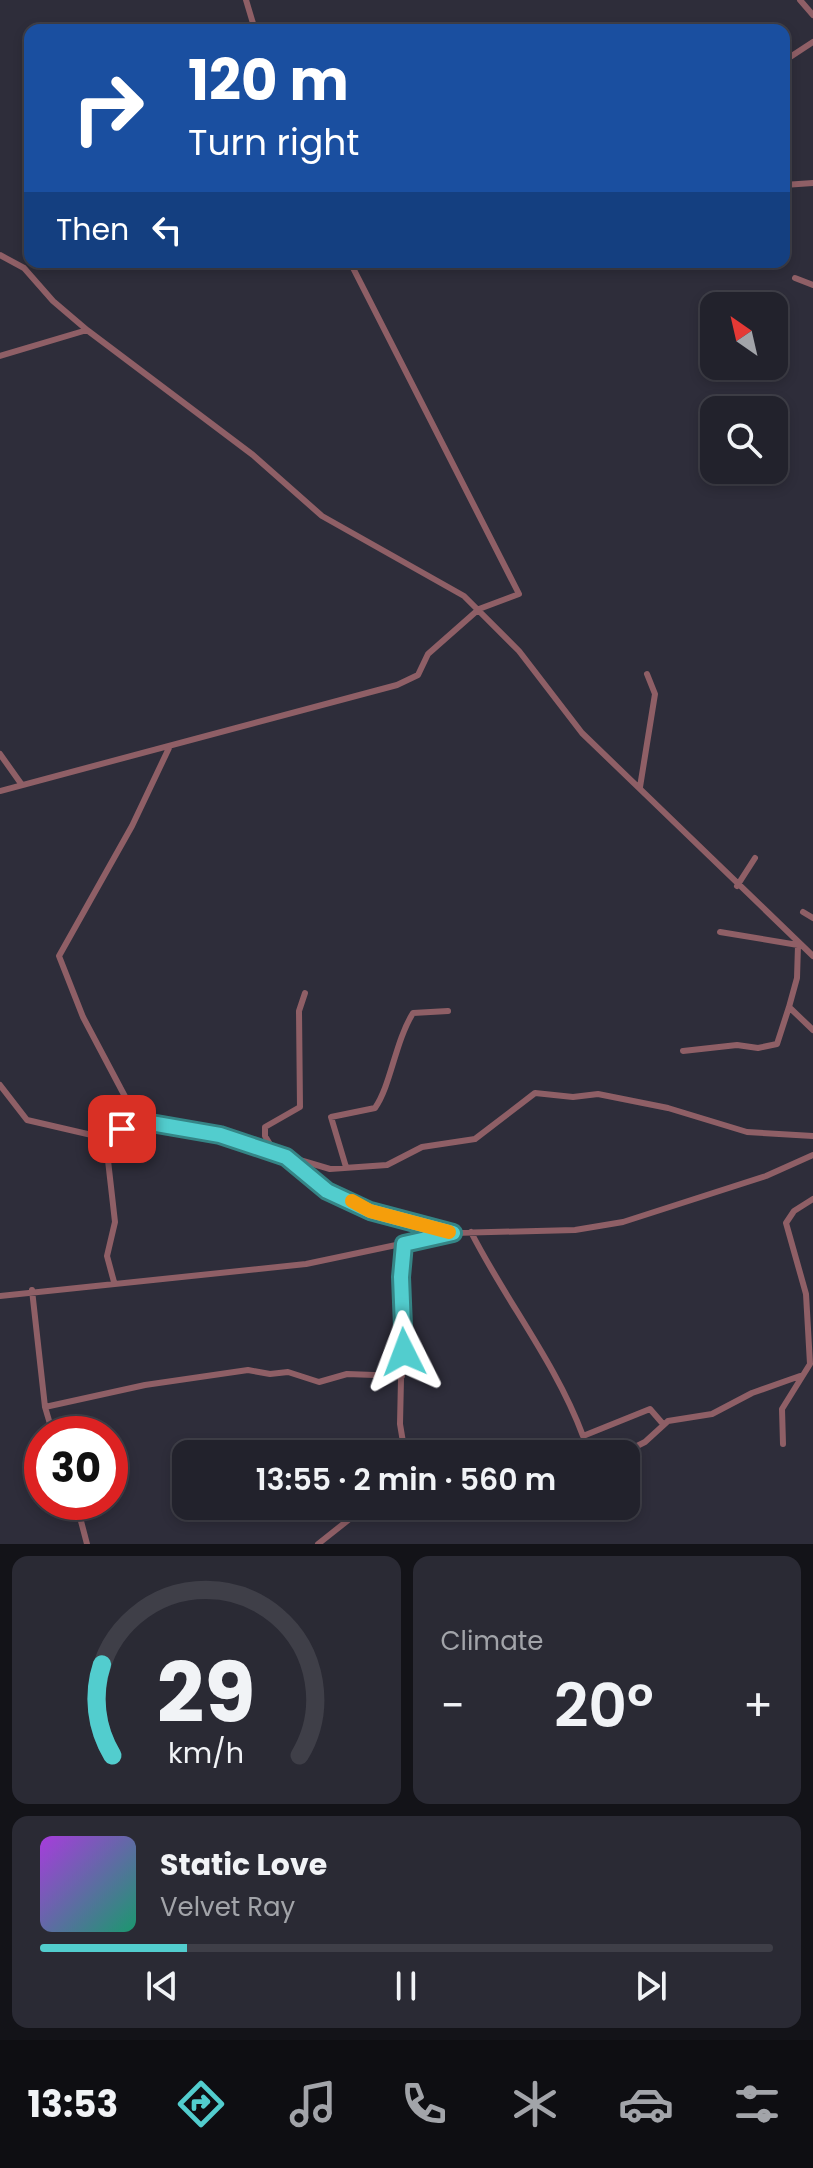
<!DOCTYPE html>
<meta charset="utf-8">
<style>
:root{--surface:#22222c;--page:#2a2a34;--text:#f1f3f6;--muted:#a2a4a9;--line:#3f3f48;--accent:#52cdce}
body{margin:0;font-family:Poppins,sans-serif;background:var(--page);color:var(--text);height:100vh;display:flex;flex-direction:column;font-size:30px;white-space:nowrap}
*{box-sizing:border-box;margin:0}
p{font-size:26px;color:var(--muted)}
.icon{flex:none;width:44px;height:44px;fill:none;stroke:currentColor;stroke-width:2;stroke-linecap:round;stroke-linejoin:round}
.map{position:relative;height:1544px;overflow:hidden}
.details{display:flex;flex-direction:column;gap:12px;padding:12px;background:#131318;flex:1}
.details>*{flex:none}
.hud{position:absolute;left:24px;top:24px;width:766px;height:244px;border-radius:16px;box-shadow:0 4px 12px #0003,0 0 0 2px var(--line);background:#1a4fa0;color:#fff;overflow:hidden}
.needle{width:52px;rotate:326deg}
.buttons{position:absolute;left:700px;top:292px;display:grid;gap:16px}
.buttons a{display:grid;place-items:center;width:88px;height:88px;border-radius:16px;background:var(--surface);box-shadow:0 4px 12px #0003,0 0 0 2px var(--line);font-size:40px}
.speed{position:absolute;left:24px;top:1416px;display:flex;gap:16px;font-size:40px;font-weight:700;text-align:center}
.speed>*{display:grid;place-content:center;width:104px;height:104px;border-radius:50%;background:var(--surface);box-shadow:0 4px 12px #0003,0 0 0 2px var(--line);line-height:1}
.speed .limit{border:12px solid #d22;background:#fff;color:#111}
.pin{position:absolute;display:grid;place-items:center;width:68px;height:68px;color:#fff;margin:-34px;border-radius:16px;box-shadow:0 4px 12px #0006}
.me{position:absolute;width:88px;margin:-44px;rotate:357deg;stroke-linejoin:round;filter:drop-shadow(0 0 6px #0008)}
.turn{display:flex;align-items:center;gap:28px;height:168px;padding:0 32px;font-size:36px}
.turn .icon{width:104px;height:104px;stroke-width:2.5}
.turn b{display:block;font-size:56px;line-height:68px}
.then{display:flex;align-items:center;height:76px;padding:0 32px;background:#0003;gap:16px;font-size:30px}
.big{font-size:60px;font-weight:600;line-height:1.1}
.details .widget{flex:1;display:flex;flex-direction:column;justify-content:center;gap:12px;min-width:0;padding:0 28px;border-radius:16px;background:var(--page)}
.details .dial{align-items:center;gap:0}
.dial svg{height:208px;overflow:visible;fill:none;stroke:var(--line);stroke-width:7;stroke-linecap:round;text-anchor:middle}
.dial text{fill:var(--text);stroke:none}
.song{display:flex;align-items:center;gap:24px}
.cover{width:96px;height:96px;border-radius:12px;background:linear-gradient(135deg,hsl(280 70% 55%),hsl(160 70% 35%))}
.played{height:8px;border-radius:4px;background:linear-gradient(90deg,var(--accent) 20%,var(--line) 20%)}
.keys{display:flex;justify-content:space-around;direction:ltr}
.heat{display:flex;justify-content:space-between;align-items:center;font-size:44px;direction:ltr}
.details .tiles{flex:1;display:grid;gap:12px;grid-template-columns:1fr 1fr}
.widget:last-child{grid-column:span 2}
.trip{position:absolute;left:172px;top:1440px;width:468px;height:80px;border-radius:16px;background:var(--surface);box-shadow:0 4px 12px #0003,0 0 0 2px var(--line);font-weight:600;line-height:80px;text-align:center}
.tab-bar{display:flex;height:128px;justify-content:space-around;align-items:center;background:#0e0e12;color:var(--muted)}
.tab-bar .icon{width:56px;height:56px}
.tab-bar .active{color:var(--accent)}
.tab-bar b{font-size:36px;color:var(--text)}
.map>svg:first-child{display:block}
.lines{fill:none;stroke-linecap:round;stroke-linejoin:round}
.street{stroke:#8f5f66;stroke-width:6}
.route-casing{stroke:#358586;stroke-width:20}
.route{stroke:#52cdce;stroke-width:14}
.slow{stroke:#f59e0b;stroke-width:14}
</style>
<div class="map">
<svg width="813" height="1544" viewBox="0 0 813 1544">
<rect width="100%" height="100%" fill="#2e2d3a"/>
<g class="lines">
<path class="street" d="M 246,0 L 255,30
M 800,0 L 813,15
M 784,61 L 813,42
M 784,185 L 813,183
M 0,255 L 24,268 L 53,301 L 87,330 L 253,455 L 322,516 L 464,596 L 519,651 L 582,733 L 813,956
M 795,278 L 813,285
M 0,356 L 87,330
M 0,754 L 22,785
M 640,787 L 655,694 L 647,674
M 0,791 L 397,685 L 418,675 L 428,654 L 479,609 L 519,594 L 350,262
M 737,886 L 755,858
M 803,912 L 813,918
M 720,932 L 798,945 L 797,978 L 789,1007 L 813,1030
M 683,1051 L 737,1045 L 758,1048 L 777,1044 L 789,1007
M 0,1085 L 27,1120 L 96,1136 L 145,1122 L 202,1131 L 330,1169 L 387,1165 L 422,1147 L 475,1139 L 535,1093 L 573,1097 L 598,1094 L 668,1108 L 747,1132 L 813,1136
M 139,1123 L 83,1017 L 59,956 L 132,826 L 169,748
M 105,1134 L 115,1222 L 107,1256 L 114,1282
M 276,1154 L 265,1136 L 265,1127 L 300,1107 L 299,1011 L 305,993
M 291,1161 C 340,1204 388,1215 449,1232
M 346,1167 L 331,1117 L 375,1108 C 391,1085 395,1042 413,1013 L 448,1011
M 471,1232 C 506,1301 556,1363 583,1436 L 650,1409 L 663,1424
M 404,1244 L 400,1424 L 405,1454
M 32,1290 L 45,1407 L 53,1434
M 0,1296 L 306,1264 L 453,1233 L 575,1230 L 623,1222 L 766,1176 L 813,1155
M 45,1407 L 145,1385 L 248,1370 L 270,1374 L 288,1372 L 319,1382 L 347,1374 L 402,1376
M 783,1444 L 782,1409 L 810,1364 L 806,1294 L 786,1223 L 794,1211 L 813,1199
M 392,1454 L 405,1450
M 453,1454 L 463,1454
M 626,1465 L 627,1451 L 645,1442 L 668,1421 L 712,1414 L 752,1393 L 800,1376
M 76,1502 L 87,1544
M 480,1506 L 481,1511 L 491,1512 L 506,1506
M 318,1544 L 366,1506"/>
</g>
<g class="lines">
<g class="route-casing">
<path id="route" d="M 122,1129 L 145,1122 L 220,1135 L 286,1157 L 327,1191 L 370,1211 L 453,1233 L 404,1244 L 401,1277 L 404,1352"/>
</g>
<use href="#route" class="route"/>
<path class="slow" d="M 352,1201 L 370,1211 L 449,1232"/>
</g>
</svg>
<div class="buttons">
<a><svg class="needle" viewBox="-14 -14 28 28"><path d="M0-13l5 13h-10z" fill="#e53935"/><path d="M0 13l5-13h-10z" fill="#a2a4a9"/></svg></a>
<a><svg class="icon" aria-label="search" viewBox="0 0 24 24"><circle cx="10" cy="10" r="6"/><path d="M15 15l6 6"/></svg></a>
</div>
<div class="speed"><div class="limit">30</div></div>
<div class="pin" style="left:122px;top:1129px;background:#d93025"><svg class="icon" aria-label="arrive" viewBox="0 0 24 24"><path d="M6 21V4h12l-3 4 3 4H6"/></svg></div>
<svg class="me" style="left:404px;top:1352px" viewBox="-20 -20 40 40"><path d="M0-17L14 15 0 8-14 15z" fill="#52cdce" stroke="#fff" stroke-width="4"/></svg>
<div class="trip">13:55 · 2 min · 560 m</div>
<div class="hud">
<div class="turn"><svg class="icon" aria-label="right" viewBox="0 0 24 24"><path d="M7 20v-9h11M14 6l5 5-5 5"/></svg><div><b>120 m</b>Turn right</div></div>
<div class="then">Then<svg class="icon" aria-label="left" viewBox="0 0 24 24"><path d="M17 20v-9H6M10 6l-5 5 5 5"/></svg></div>
</div>
</div>
<section class="details">
<div class="tiles">
<div class="widget dial"><svg viewBox="0 0 100 80">
<path d="M14 69A42 42 0 1 1 86 69"/>
<path d="M14 69A42 42 0 0 1 10 34" stroke="#52cdce"/>
<text x="50" y="56" font-size="32" font-weight="700">29</text>
<text x="50" y="72" font-size="11">km/h</text>
</svg></div>
<div class="widget"><p>Climate</p>
<div class="heat"><a>−</a><b class="big">20°</b><a>+</a></div>
</div>
<div class="widget">
<div class="song"><i class="cover"></i><div><b>Static Love</b><p>Velvet Ray</p></div></div>
<div class="played"></div>
<div class="keys"><svg class="icon" aria-label="previous" viewBox="0 0 24 24"><path d="M18 5L8 12l10 7zM5 5v14"/></svg><svg class="icon" aria-label="pause" viewBox="0 0 24 24"><path d="M8 5v14M16 5v14"/></svg><svg class="icon" aria-label="next" viewBox="0 0 24 24"><path d="M6 5l10 7-10 7zM19 5v14"/></svg></div>
</div>
</div>
</section>
<nav class="tab-bar">
<b>13:53</b>
<svg class="icon active" aria-label="directions" viewBox="0 0 24 24"><path d="M12 3l9 9-9 9-9-9zM9 14v-3h6M13 9l2 2-2 2"/></svg>
<svg class="icon" aria-label="music" viewBox="0 0 24 24"><path d="M9 18V5l10-2v13"/><circle cx="6" cy="18" r="3"/><circle cx="16" cy="16" r="3"/></svg>
<svg class="icon" aria-label="phone" viewBox="0 0 24 24"><path d="M5 4h4l2 5-3 2q2 4 5 5l2-3 5 2v4C11 20 4 13 5 4z"/></svg>
<svg class="icon" aria-label="climate" viewBox="0 0 24 24"><path d="M12 3v18M4 7l16 10M4 17L20 7"/></svg>
<svg class="icon" aria-label="car" viewBox="0 0 24 24"><path d="M5 17H2v-5l4-1 3-4h7l3 4 3 1v5h-3M9 17h6M6 11h13"/><circle cx="7" cy="17" r="2"/><circle cx="17" cy="17" r="2"/></svg>
<svg class="icon" aria-label="filters" viewBox="0 0 24 24"><path d="M4 7h16M4 17h16"/><circle cx="9" cy="7" r="2"/><circle cx="15" cy="17" r="2"/></svg>
</nav>
